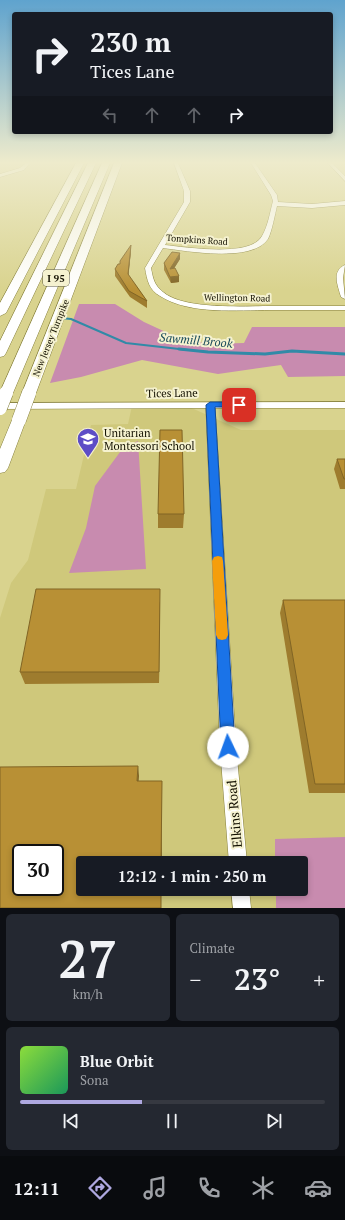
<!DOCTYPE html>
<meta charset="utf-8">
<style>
:root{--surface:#171b24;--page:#242831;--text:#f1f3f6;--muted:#9ea1a6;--line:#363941;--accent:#aea8e0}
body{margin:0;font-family:"PT Serif",serif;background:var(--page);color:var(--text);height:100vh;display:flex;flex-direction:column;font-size:15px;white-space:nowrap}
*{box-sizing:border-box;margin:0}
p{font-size:13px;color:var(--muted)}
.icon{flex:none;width:22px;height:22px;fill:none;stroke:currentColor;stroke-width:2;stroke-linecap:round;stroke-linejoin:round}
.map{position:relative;height:908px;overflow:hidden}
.panel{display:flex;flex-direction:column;gap:6px;padding:6px;background:#0d0f14;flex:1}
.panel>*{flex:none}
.guide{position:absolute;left:12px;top:12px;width:321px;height:122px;border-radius:4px;box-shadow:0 2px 6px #0003;background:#171b24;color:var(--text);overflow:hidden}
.speed{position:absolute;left:12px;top:844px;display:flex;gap:8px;font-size:20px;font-weight:700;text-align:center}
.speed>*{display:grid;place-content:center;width:52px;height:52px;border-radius:50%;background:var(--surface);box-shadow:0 2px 6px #0003;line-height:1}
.speed .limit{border:2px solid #111;border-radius:6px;background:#fff;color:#111}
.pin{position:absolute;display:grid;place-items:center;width:34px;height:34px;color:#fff;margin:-17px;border-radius:8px;box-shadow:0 2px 6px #0006}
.me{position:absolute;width:44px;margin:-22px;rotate:357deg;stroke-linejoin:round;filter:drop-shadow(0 0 3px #0008)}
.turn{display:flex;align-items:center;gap:14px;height:84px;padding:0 12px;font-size:18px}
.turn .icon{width:52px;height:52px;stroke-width:2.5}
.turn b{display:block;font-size:28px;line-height:34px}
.lanes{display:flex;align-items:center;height:38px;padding:0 12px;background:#0003;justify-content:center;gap:20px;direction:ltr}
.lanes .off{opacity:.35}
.big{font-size:30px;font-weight:700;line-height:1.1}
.panel .card{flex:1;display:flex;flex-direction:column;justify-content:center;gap:6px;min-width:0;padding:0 14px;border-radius:6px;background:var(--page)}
.panel .dial{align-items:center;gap:0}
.dial b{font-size:52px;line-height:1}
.song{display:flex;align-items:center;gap:12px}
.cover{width:48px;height:48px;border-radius:6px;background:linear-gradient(135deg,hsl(90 70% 55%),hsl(150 70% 35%))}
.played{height:4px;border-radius:2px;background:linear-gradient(90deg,var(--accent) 40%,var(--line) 40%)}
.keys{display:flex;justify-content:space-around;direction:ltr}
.heat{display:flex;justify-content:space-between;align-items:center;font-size:22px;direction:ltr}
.panel .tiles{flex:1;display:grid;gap:6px;grid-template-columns:1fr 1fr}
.card:last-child{grid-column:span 2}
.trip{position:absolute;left:76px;top:856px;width:232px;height:40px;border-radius:4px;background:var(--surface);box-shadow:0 2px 6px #0003;font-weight:700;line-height:40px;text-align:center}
.tab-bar{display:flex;height:64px;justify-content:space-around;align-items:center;background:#090b0e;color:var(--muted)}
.tab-bar .icon{width:28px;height:28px}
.tab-bar .on{color:var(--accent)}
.tab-bar b{font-size:18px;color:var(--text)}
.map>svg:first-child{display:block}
.built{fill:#cfc87b;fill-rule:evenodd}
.green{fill:#c88baf}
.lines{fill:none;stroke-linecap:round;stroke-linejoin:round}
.stream-far1{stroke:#318aa7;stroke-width:2}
.stream{stroke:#318aa7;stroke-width:3}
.minor-casing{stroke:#857f3c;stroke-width:1}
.highway-casing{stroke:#857f3c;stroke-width:1}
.minor{fill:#fff;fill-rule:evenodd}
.highway{fill:#fff;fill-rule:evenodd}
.highway-bridge-casing{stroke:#857f3c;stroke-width:15;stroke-linecap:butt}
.highway-bridge{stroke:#fff;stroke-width:14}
.wall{fill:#9e7c2e}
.shaded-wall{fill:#816525}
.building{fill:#b89035;stroke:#816525;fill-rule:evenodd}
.route{fill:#1a73e8;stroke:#114b97}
.slow{fill:#f59e0b}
.labels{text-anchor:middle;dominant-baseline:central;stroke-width:4;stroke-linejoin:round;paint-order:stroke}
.far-street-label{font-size:9px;fill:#131000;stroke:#f5f2d0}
.shield{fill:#f5f2d0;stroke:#57543e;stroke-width:1}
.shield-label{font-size:10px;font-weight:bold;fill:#131000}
.street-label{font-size:11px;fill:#131000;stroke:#f5f2d0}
.poi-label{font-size:11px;fill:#131000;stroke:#f5f2d0;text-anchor:start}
.water-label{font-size:12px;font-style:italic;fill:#1a4b5b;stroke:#f5f2d0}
.near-street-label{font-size:13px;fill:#131000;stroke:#f5f2d0}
</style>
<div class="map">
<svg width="345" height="908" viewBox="0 0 345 908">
<rect width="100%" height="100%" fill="#d9d38e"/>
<path class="built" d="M 132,406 L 187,406 L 241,430 L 345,430 L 345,908 L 0,908 L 0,618 L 11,583 L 28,560 L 46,489 L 76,489 L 91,425 L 128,424 ZM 21,853 L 55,853 L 55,887 L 21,887 ZM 83,863 L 301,863 L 301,889 L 83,889 Z"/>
<path class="green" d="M 79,304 L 115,304 L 144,322 L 170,334 L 207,344 L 244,343 L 252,327 L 345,327 L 345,376 L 288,377 L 281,365 L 218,374 L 142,360 L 81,377 L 50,383 Z
M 138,441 L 146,569 L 69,573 L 86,528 L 95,486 L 123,448 Z
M 345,837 L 345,908 L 276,908 L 276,889 L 301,889 L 301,863 L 275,863 L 275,839 Z"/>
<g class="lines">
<path class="stream-far1" d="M 61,318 L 71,319 L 126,343 L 188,350"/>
<path class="stream" d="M 179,349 L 208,352 L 265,354 L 292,351 L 345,354"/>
<g class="minor-casing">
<path id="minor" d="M 26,163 L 30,163 L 24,170 L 0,177 L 0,174 L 20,168 Z
M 174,163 L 178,163 L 190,191 L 190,202 L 165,245 C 186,247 250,258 262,236 C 268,226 270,212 273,201 L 271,195 L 251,163 L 255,163 L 277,195 L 278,202 L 312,204 L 345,201 L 345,205 L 312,208 L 277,206 C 275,214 272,231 268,239 C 252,263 187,251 163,248 L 151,268 C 153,278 154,285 163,292 C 184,310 244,306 271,306 C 296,306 320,306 345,306 L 345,310 C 320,310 296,310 271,310 C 237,310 190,315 160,296 C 149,290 147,280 145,268 L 184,202 L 184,191 Z
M 328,163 L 332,163 L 345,176 L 345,181 Z
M 345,265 L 343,278 L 345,299 L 341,297 C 338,286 331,271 345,265 Z
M 345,402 L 345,408 L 215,408 L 236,747 L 247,863 L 229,863 L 220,747 L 206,408 L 0,409 L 0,403 Z
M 231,889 L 249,889 L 251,908 L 233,908 Z"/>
</g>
<g class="highway-casing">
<path id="highway" d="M 76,163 L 84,163 L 6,313 L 0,316 L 0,303 Z
M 88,163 L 96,163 L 6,353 L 4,356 L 0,357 L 0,341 Z
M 102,163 L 110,163 L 13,393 L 11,396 L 6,397 L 1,396 L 0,392 Z
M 114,163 L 122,163 L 36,393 L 34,396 L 29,397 L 24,396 L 22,393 Z
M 19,415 L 24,417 L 26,420 L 8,468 L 5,472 L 0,473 L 0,449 L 12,420 L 14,417 Z"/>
</g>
<use href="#minor" class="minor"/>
<use href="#highway" class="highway"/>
<g class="highway-bridge-casing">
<path id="highway-bridge" d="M 0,408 L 6,393
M 19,420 L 29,393"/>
</g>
<use href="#highway-bridge" class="highway-bridge"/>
</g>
<path class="wall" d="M 131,245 L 131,251 L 128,275 L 147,301 L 147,308 L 130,297 L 115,276 L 115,269 L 120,264 Z
M 180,259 L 174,268 L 179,276 L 179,282 L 171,283 L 164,270 L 164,263 Z
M 337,459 L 345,459 L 345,489 L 340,489 L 334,469 Z
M 158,514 L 184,514 L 183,528 L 158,528 Z
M 283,600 L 345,600 L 345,793 L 309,793 L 280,613 Z
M 160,602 L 159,683 L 25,684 L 20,672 Z"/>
<path class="shaded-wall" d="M 131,245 L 131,251 L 128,280 L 128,274 Z
M 180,253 L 180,259 L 170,275 L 170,269 Z
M 179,276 L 179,282 L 171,283 L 170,277 Z
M 160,589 L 160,602 L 159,683 L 159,672 Z
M 138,766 L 139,776 L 138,790 L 137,781 Z
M 162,781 L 162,863 L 161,863 Z"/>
<path class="building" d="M 131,245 L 128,274 L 147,301 L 129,291 L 115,269 L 118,264 L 120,264 L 120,261 Z
M 172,252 L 180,253 L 170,269 L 175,268 L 179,276 L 170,277 L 164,263 Z
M 160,430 L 182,430 L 184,514 L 158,514 Z
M 337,459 L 345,459 L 345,479 L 344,479 Z
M 36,589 L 160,589 L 159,672 L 20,672 Z
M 283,600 L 345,600 L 345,784 L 315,784 Z
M 138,766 L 137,781 L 162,781 L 161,863 L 83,863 L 83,889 L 161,889 L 161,908 L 0,908 L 0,767 ZM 21,853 L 55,853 L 55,887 L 21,887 Z"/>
<linearGradient id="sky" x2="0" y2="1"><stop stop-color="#5fa3ce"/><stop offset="0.56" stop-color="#eeebcc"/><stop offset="1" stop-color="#eeebcc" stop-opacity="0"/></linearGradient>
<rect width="345" height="290" fill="url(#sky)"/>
<path class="route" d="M 210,402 L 239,402 L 243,405 L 239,407 L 215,407 L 235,747 L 233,752 L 228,754 L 223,752 L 221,747 L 206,405 Z"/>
<path class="slow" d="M 218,556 L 222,557 L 223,561 L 228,635 L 226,639 L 222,640 L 218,639 L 216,635 L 212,561 L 214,557 Z"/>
<defs>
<g id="school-pin" transform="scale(1.15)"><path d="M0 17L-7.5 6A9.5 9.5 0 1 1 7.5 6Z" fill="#5d4dc6" stroke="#f5f2d0"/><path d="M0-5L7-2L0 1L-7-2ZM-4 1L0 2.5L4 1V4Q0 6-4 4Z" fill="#fff"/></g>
</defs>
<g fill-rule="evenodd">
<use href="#school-pin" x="88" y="439"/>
</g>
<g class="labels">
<g class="far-street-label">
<text transform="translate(197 240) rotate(4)">Tompkins Road</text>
<text transform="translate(237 298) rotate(1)">Wellington Road</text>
<text transform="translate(51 338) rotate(-68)">New Jersey Turnpike</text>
</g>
<rect class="shield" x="43" y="270" width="26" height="16" rx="3"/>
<g class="shield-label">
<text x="56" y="278">I 95</text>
</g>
<g class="street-label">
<text transform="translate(172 393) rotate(-1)">Tices Lane</text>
</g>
<g class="poi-label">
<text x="104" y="433">Unitarian<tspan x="104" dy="13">Montessori School</tspan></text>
</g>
<g class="water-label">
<text transform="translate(196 340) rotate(5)">Sawmill Brook</text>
</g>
<g class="near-street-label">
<text transform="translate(234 814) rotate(-95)">Elkins Road</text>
</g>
</g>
</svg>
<div class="speed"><div class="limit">30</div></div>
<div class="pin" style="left:239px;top:405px;background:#d93025"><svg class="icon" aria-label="arrive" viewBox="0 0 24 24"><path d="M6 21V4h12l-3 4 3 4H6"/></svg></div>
<svg class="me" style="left:228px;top:747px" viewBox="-20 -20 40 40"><circle r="19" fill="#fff"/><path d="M0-13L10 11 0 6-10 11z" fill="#1a73e8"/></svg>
<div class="trip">12:12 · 1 min · 250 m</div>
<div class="guide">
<div class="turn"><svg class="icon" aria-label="right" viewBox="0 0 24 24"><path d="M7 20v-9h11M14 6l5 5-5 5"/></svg><div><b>230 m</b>Tices Lane</div></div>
<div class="lanes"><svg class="icon off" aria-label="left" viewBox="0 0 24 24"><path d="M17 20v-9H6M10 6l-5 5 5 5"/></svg><svg class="icon off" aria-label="ahead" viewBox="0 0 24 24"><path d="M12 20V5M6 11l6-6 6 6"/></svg><svg class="icon off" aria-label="ahead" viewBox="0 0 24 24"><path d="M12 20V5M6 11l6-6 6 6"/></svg><svg class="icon" aria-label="right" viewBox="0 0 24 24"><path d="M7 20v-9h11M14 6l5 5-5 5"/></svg></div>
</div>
</div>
<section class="panel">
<div class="tiles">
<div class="card dial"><b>27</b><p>km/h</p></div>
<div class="card"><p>Climate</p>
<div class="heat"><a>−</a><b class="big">23°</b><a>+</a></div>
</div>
<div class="card">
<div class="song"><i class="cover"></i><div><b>Blue Orbit</b><p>Sona</p></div></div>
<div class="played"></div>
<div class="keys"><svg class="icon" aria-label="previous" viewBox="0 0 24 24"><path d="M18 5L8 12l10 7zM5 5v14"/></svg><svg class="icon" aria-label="pause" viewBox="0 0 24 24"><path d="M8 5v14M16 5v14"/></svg><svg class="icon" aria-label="next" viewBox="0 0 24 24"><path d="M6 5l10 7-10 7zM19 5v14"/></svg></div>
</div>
</div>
</section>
<nav class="tab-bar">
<b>12:11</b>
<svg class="icon on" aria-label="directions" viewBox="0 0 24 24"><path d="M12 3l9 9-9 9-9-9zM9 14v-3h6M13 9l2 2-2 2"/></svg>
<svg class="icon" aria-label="music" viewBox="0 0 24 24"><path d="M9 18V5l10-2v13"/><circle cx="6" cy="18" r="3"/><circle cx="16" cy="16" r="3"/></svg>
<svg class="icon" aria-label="phone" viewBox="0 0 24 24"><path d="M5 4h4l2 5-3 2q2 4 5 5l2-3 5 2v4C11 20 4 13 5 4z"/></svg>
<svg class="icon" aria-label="climate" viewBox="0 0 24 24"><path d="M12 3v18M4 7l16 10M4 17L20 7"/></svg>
<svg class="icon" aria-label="car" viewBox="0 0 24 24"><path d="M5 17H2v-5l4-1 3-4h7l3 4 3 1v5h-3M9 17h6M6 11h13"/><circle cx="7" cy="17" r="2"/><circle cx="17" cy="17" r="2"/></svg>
</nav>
